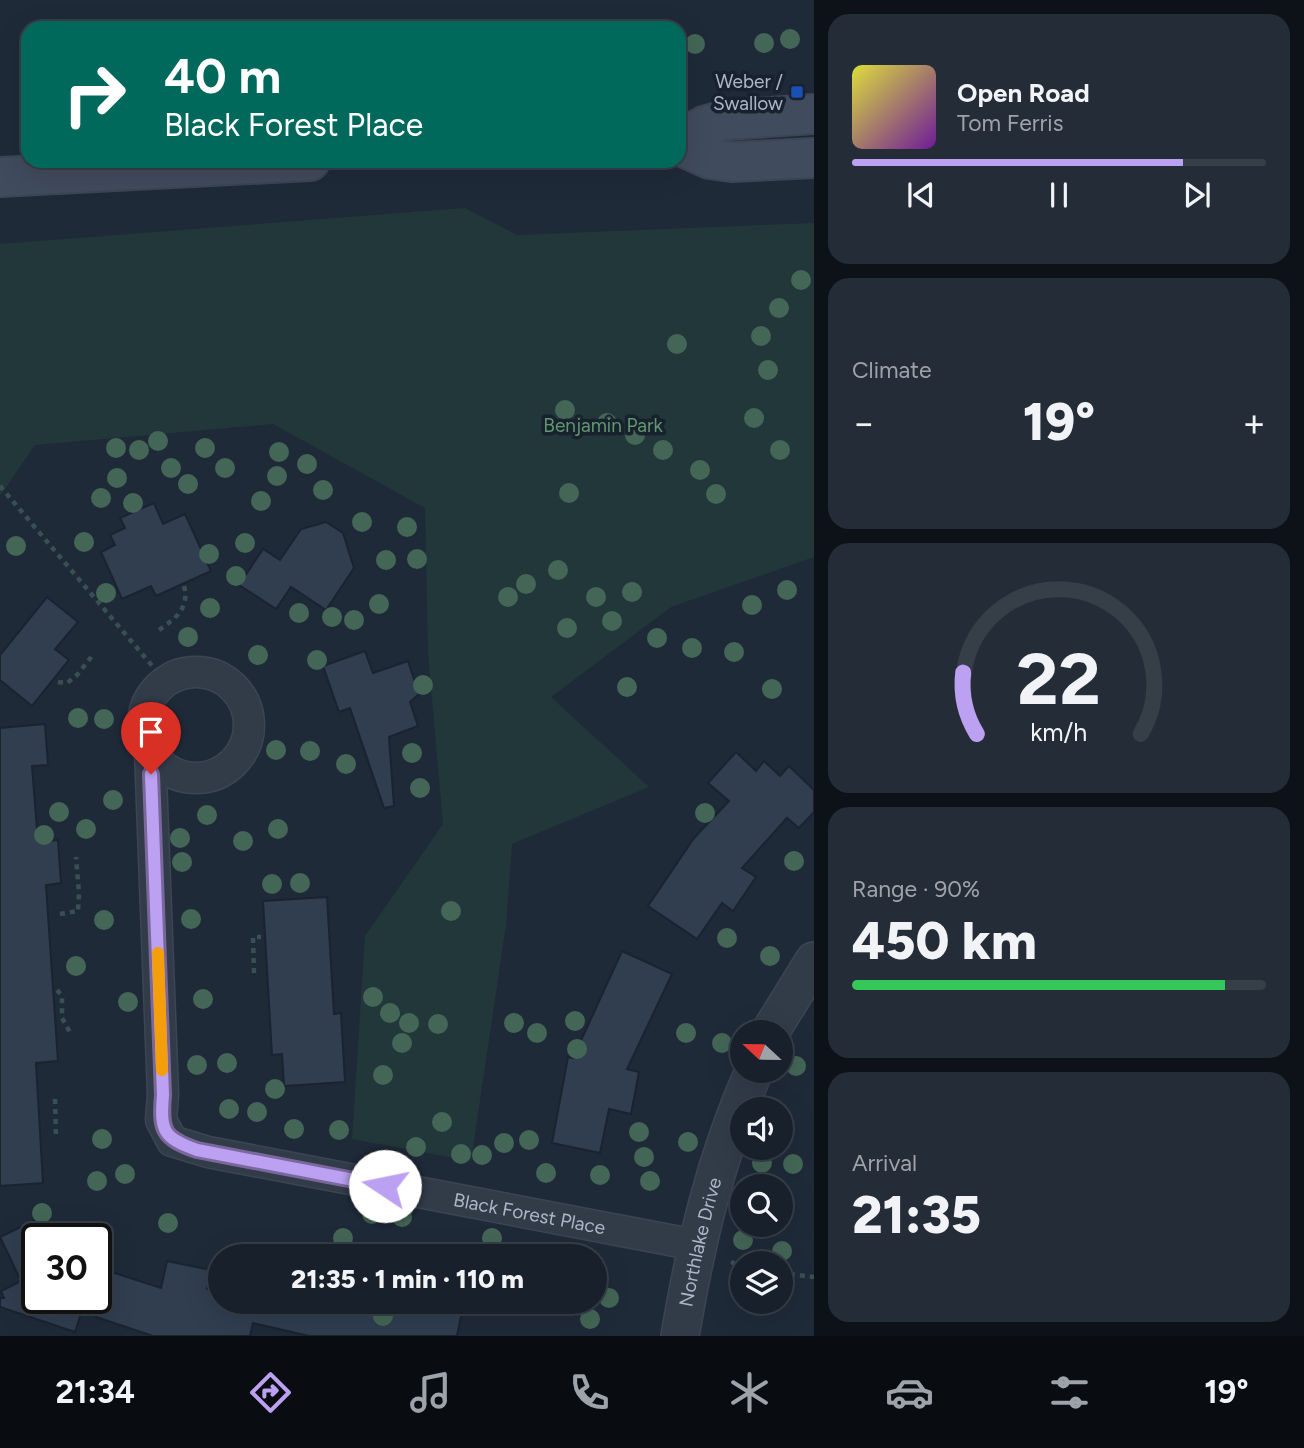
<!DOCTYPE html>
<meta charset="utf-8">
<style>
:root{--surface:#17202b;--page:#242d37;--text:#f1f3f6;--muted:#9ea3a9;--line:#363e47;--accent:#bca0f2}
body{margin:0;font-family:Figtree,sans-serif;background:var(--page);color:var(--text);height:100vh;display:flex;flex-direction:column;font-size:26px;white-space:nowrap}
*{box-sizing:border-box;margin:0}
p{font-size:23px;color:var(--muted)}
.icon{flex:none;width:38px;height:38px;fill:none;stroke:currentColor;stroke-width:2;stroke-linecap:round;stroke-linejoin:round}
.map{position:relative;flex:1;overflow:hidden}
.drawer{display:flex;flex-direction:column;gap:14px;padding:14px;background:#0d1218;width:490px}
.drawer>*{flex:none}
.hud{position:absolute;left:21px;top:21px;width:665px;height:147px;border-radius:21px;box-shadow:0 7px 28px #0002,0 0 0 2px var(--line);background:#00695c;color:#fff;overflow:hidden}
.needle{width:46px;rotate:292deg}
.fabs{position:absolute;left:730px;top:1020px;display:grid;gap:14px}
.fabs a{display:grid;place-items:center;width:63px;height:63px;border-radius:50%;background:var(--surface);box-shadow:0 7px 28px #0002,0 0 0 2px var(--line);font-size:35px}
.speed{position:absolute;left:21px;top:1223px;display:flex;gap:14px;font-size:35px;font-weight:700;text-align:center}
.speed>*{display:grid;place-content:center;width:91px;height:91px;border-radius:50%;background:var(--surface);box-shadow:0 7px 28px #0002,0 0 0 2px var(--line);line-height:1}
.speed .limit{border:4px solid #111;border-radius:10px;background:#fff;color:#111}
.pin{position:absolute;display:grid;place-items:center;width:60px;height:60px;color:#fff;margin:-72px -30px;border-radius:50% 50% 50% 0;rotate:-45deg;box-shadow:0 0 7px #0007}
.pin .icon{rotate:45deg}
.me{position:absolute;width:77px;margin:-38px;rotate:281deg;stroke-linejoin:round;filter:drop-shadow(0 0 5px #0008)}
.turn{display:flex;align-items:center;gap:24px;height:147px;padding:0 28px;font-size:32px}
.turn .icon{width:91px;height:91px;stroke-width:2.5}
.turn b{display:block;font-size:49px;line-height:60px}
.big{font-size:52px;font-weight:800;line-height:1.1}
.drawer .widget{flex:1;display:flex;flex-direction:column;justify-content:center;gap:10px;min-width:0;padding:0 24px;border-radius:21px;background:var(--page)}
.drawer .dial{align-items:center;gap:0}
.dial svg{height:182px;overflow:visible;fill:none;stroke:var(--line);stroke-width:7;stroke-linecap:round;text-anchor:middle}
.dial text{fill:var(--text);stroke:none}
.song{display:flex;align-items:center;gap:21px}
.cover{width:84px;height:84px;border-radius:10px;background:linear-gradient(135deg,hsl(60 70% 55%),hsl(280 70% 35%))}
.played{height:7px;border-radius:4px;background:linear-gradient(90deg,var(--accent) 80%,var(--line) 80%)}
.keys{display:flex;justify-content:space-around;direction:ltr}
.heat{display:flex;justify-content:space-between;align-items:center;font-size:38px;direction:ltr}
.charge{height:10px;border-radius:5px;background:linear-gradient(90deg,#34c759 90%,var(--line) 0)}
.trip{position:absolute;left:208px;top:1244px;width:399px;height:70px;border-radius:35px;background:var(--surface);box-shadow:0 7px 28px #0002,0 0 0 2px var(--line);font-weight:800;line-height:70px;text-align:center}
.tabs{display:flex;height:112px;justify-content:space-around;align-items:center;background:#090d11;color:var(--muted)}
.tabs .icon{width:49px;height:49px}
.tabs .on{color:var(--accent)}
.tabs b{font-size:32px;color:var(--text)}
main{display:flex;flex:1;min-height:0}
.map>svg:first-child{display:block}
.green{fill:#21373a}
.building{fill:#303e50;stroke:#1a2330;stroke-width:2}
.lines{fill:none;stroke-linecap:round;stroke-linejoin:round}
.minor-casing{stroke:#3c4553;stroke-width:33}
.tertiary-casing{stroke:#3c4553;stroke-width:40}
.secondary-casing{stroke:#3c4553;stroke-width:42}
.path{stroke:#395052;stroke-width:4.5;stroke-dasharray:5 5;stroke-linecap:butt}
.minor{stroke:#323c49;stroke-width:30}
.tertiary{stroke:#323c49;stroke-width:37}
.secondary{stroke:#404b5d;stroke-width:38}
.tree{fill:#446657}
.route-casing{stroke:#7a689d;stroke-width:18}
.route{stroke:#bca0f2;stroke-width:12}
.slow{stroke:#f59e0b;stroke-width:12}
.transit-dot{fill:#1a4fb4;stroke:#18212e;stroke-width:2.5}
.labels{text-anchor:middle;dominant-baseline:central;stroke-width:7;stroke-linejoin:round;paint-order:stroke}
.poi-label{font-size:19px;fill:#acb6c6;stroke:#18212e;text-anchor:end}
.park-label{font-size:19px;fill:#62986f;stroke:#18212e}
.street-label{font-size:19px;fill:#acb6c6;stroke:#18212e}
</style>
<main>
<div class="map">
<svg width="814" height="1336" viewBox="0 0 814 1336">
<rect width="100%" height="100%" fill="#1f2a39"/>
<path class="green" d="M 465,208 L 517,235 L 814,223 L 814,557 L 671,607 L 551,697 L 649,787 L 512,844 L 506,925 L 471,1161 L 352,1139 L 365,936 L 443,824 L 428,654 L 425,508 L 273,424 L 35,445 L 0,496 L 0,244 Z"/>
<path class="building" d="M 154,503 L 163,524 L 185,514 L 211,571 L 156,596 L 151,586 L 122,599 L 101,552 L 115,545 L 110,535 L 125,528 L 120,518 Z
M 326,522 L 343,533 L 354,568 L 326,610 L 291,587 L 276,609 L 239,585 L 263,549 L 280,560 L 301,529 Z
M 47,597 L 78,622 L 55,649 L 69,660 L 32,706 L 0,680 L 0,655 Z
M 365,651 L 373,673 L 408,661 L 419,694 L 410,702 L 418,726 L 389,737 L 394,806 L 384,808 L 350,708 L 339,712 L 323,666 Z
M 45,724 L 48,765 L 32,766 L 38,842 L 58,840 L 61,883 L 46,885 L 58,1061 L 36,1063 L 43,1183 L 0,1186 L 0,728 Z
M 736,752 L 756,771 L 764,761 L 780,776 L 789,766 L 814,790 L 814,812 L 799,828 L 787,818 L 742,868 L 756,877 L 733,911 L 722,903 L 697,939 L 648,906 L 694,838 L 729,801 L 708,783 Z
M 327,897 L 334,1014 L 341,1013 L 345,1082 L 284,1086 L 282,1054 L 272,1055 L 263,901 Z
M 622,951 L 672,974 L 627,1069 L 639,1072 L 631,1114 L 609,1109 L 600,1153 L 552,1143 L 568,1057 L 573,1058 Z
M 37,1219 L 37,1298 L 86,1298 L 75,1332 L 0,1307 L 0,1298 L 4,1298 L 1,1291 L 21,1281 L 0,1237 Z
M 167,1261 L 211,1270 L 207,1289 L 220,1292 L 220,1302 L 464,1302 L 457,1336 L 309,1336 L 253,1323 L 250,1336 L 153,1336 L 96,1317 L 96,1267 L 161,1288 Z"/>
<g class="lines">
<g class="minor-casing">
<g id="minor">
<circle cx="196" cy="725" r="53"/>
<path id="s1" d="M 150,751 L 163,1095 L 161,1120 L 172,1141 L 208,1152 L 696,1245"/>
</g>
</g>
<g class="tertiary-casing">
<g id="tertiary">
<path d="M 770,1032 L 814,961"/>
<path id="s2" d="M 680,1336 C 696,1242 715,1159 754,1071"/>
</g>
</g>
<g class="secondary-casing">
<path id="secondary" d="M 679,140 L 704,126 L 725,120 L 814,114
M 679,145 L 710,159 L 732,162 L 814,158
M 0,177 L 310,161"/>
</g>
<path class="path" d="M 0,486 L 165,681
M 159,630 C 175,619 190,608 184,586
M 58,682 L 67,683 L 77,675 L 92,656
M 60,914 L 78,911 L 79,893 L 76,857
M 254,973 L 253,937 L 261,937
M 57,990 L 62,996 L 62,1018 L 71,1034
M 55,1099 L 56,1138
M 731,1262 L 742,1267
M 780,1273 L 814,1277"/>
<use href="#minor" class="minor"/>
<use href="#tertiary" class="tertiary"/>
<use href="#secondary" class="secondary"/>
</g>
<g class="tree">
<circle cx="790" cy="39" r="10"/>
<circle cx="764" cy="43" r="10"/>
<circle cx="695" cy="44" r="10"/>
<circle cx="801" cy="280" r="10"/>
<circle cx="779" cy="308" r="10"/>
<circle cx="761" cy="336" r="10"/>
<circle cx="677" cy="344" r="10"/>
<circle cx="768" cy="370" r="10"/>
<circle cx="565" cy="410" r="10"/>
<circle cx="754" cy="418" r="10"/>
<circle cx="607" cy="423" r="10"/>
<circle cx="635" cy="435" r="10"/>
<circle cx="158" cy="441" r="10"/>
<circle cx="116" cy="448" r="10"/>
<circle cx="205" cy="448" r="10"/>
<circle cx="139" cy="450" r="10"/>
<circle cx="663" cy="450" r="10"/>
<circle cx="780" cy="450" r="10"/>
<circle cx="279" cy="452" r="10"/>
<circle cx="307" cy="464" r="10"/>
<circle cx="171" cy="468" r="10"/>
<circle cx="225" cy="468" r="10"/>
<circle cx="700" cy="470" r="10"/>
<circle cx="277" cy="476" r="10"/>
<circle cx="117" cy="478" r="10"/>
<circle cx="188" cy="484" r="10"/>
<circle cx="323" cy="490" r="10"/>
<circle cx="569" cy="493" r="10"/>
<circle cx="716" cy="494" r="10"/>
<circle cx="101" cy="498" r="10"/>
<circle cx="261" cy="501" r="10"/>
<circle cx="133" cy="503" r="10"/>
<circle cx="362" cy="522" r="10"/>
<circle cx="407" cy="527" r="10"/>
<circle cx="84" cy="542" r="10"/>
<circle cx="245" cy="543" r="10"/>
<circle cx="16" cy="546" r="10"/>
<circle cx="209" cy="554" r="10"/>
<circle cx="417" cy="559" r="10"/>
<circle cx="386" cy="560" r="10"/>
<circle cx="558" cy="570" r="10"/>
<circle cx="236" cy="576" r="10"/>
<circle cx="526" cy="584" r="10"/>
<circle cx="787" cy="590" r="10"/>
<circle cx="632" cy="592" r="10"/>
<circle cx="106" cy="593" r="10"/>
<circle cx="508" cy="597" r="10"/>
<circle cx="596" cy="597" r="10"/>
<circle cx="379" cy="604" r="10"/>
<circle cx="752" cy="605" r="10"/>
<circle cx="210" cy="608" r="10"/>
<circle cx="299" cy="613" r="10"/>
<circle cx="332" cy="617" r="10"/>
<circle cx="354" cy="620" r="10"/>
<circle cx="612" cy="621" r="10"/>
<circle cx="567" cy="628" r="10"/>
<circle cx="188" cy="637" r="10"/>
<circle cx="657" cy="638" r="10"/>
<circle cx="692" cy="648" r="10"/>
<circle cx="734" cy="652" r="10"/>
<circle cx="258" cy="655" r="10"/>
<circle cx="317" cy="660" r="10"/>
<circle cx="423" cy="685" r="10"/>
<circle cx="627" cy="687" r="10"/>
<circle cx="772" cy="689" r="10"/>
<circle cx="78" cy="718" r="10"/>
<circle cx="104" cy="719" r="10"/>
<circle cx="276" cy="750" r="10"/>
<circle cx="310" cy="751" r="10"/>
<circle cx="412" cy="753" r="10"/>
<circle cx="346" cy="764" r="10"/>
<circle cx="420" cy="788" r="10"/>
<circle cx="113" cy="800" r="10"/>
<circle cx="59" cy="812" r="10"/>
<circle cx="705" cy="813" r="10"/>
<circle cx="207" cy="815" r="10"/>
<circle cx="86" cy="829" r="10"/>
<circle cx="278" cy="829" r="10"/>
<circle cx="44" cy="835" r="10"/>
<circle cx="180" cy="838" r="10"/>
<circle cx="243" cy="841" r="10"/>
<circle cx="794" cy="861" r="10"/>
<circle cx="182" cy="862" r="10"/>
<circle cx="300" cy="883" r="10"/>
<circle cx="272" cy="884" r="10"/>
<circle cx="451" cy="911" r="10"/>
<circle cx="191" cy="919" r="10"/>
<circle cx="104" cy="920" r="10"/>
<circle cx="727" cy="938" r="10"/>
<circle cx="770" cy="956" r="10"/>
<circle cx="76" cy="966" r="10"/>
<circle cx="373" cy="997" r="10"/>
<circle cx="203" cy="999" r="10"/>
<circle cx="128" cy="1002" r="10"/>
<circle cx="390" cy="1013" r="10"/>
<circle cx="575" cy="1021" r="10"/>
<circle cx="409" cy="1023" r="10"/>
<circle cx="514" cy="1023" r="10"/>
<circle cx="438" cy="1024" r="10"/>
<circle cx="537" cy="1033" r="10"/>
<circle cx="686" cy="1033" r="10"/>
<circle cx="402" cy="1043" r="10"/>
<circle cx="722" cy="1043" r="10"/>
<circle cx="577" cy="1049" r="10"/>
<circle cx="227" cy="1063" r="10"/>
<circle cx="197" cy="1065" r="10"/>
<circle cx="796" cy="1066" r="10"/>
<circle cx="383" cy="1075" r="10"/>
<circle cx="275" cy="1089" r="10"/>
<circle cx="229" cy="1109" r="10"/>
<circle cx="257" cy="1112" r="10"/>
<circle cx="442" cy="1122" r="10"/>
<circle cx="294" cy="1129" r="10"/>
<circle cx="339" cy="1130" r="10"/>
<circle cx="639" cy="1132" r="10"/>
<circle cx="102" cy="1139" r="10"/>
<circle cx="529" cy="1140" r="10"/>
<circle cx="688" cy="1142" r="10"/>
<circle cx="504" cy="1143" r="10"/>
<circle cx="416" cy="1147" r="10"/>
<circle cx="461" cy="1154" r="10"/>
<circle cx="482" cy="1155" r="10"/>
<circle cx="644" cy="1157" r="10"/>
<circle cx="762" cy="1163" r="10"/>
<circle cx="793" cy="1164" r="10"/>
<circle cx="546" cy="1173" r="10"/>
<circle cx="125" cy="1174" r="10"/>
<circle cx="600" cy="1175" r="10"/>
<circle cx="97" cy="1181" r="10"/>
<circle cx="650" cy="1181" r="10"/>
<circle cx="42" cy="1213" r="10"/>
<circle cx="372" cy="1214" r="10"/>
<circle cx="402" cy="1217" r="10"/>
<circle cx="168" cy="1223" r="10"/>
<circle cx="343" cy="1238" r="10"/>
<circle cx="492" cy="1238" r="10"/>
<circle cx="743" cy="1240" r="10"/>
<circle cx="782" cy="1251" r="10"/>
<circle cx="609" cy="1298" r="10"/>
<circle cx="383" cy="1316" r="10"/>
<circle cx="590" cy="1319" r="10"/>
</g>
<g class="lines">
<g class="route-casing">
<path id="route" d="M 151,774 L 163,1095 C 160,1131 163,1138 197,1150 L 385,1186"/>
</g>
<use href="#route" class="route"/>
<path class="slow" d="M 158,953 L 162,1070"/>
</g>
<rect class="transit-dot" x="790" y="85" width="14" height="14" rx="3.5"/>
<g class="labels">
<g class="poi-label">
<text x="783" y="81">Weber /<tspan x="783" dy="22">Swallow</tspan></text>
</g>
<g class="park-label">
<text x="603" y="425">Benjamin Park</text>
</g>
<g class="street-label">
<text stroke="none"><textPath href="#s1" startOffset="758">Black Forest Place</textPath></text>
<text stroke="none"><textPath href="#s2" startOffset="96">Northlake Drive</textPath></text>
</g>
</g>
</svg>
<div class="fabs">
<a><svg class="needle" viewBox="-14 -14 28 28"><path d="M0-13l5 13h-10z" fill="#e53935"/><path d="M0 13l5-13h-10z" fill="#9ea3a9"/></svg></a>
<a><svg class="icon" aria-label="sound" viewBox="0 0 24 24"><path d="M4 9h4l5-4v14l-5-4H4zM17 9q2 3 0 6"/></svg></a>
<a><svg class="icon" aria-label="search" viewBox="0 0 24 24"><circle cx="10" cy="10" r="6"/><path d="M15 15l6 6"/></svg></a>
<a><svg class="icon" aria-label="layers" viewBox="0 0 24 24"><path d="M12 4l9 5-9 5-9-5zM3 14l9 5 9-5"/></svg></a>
</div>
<div class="speed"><div class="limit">30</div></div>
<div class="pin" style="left:151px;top:774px;background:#d93025"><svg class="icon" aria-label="arrive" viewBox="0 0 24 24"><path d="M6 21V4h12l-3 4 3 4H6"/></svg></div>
<svg class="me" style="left:385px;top:1186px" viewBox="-20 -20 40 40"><circle r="19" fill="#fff"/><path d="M0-13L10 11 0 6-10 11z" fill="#bca0f2"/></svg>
<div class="trip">21:35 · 1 min · 110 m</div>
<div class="hud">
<div class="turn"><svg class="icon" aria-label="right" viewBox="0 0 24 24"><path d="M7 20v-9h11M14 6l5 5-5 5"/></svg><div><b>40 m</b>Black Forest Place</div></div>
</div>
</div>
<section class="drawer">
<div class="widget">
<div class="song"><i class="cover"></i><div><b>Open Road</b><p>Tom Ferris</p></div></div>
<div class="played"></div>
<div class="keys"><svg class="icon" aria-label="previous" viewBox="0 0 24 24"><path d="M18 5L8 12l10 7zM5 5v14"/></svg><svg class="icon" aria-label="pause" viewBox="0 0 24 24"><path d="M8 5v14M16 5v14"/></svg><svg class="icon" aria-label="next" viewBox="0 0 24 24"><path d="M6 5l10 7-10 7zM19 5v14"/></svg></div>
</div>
<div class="widget"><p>Climate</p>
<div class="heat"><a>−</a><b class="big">19°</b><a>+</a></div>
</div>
<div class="widget dial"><svg viewBox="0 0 100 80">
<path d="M14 69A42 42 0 1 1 86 69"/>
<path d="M14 69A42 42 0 0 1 8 42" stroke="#bca0f2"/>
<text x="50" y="56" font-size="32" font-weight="700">22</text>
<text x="50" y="72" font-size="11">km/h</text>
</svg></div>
<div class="widget"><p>Range · 90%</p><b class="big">450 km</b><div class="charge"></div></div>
<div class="widget"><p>Arrival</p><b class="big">21:35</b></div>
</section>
</main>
<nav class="tabs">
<b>21:34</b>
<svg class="icon on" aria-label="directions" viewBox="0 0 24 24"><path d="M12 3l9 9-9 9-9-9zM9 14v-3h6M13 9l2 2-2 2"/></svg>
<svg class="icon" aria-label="music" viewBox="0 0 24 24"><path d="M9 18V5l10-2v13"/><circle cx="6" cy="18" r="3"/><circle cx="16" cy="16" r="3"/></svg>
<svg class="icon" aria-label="phone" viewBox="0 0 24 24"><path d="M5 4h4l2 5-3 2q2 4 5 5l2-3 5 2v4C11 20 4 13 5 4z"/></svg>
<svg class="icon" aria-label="climate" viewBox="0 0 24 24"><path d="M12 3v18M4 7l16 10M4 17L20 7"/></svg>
<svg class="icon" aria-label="car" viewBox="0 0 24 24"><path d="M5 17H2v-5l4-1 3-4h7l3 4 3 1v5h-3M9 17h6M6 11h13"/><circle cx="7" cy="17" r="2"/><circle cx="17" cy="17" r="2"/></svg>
<svg class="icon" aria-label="filters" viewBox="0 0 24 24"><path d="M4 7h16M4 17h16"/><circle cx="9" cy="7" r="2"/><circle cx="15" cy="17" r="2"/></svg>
<b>19°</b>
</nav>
